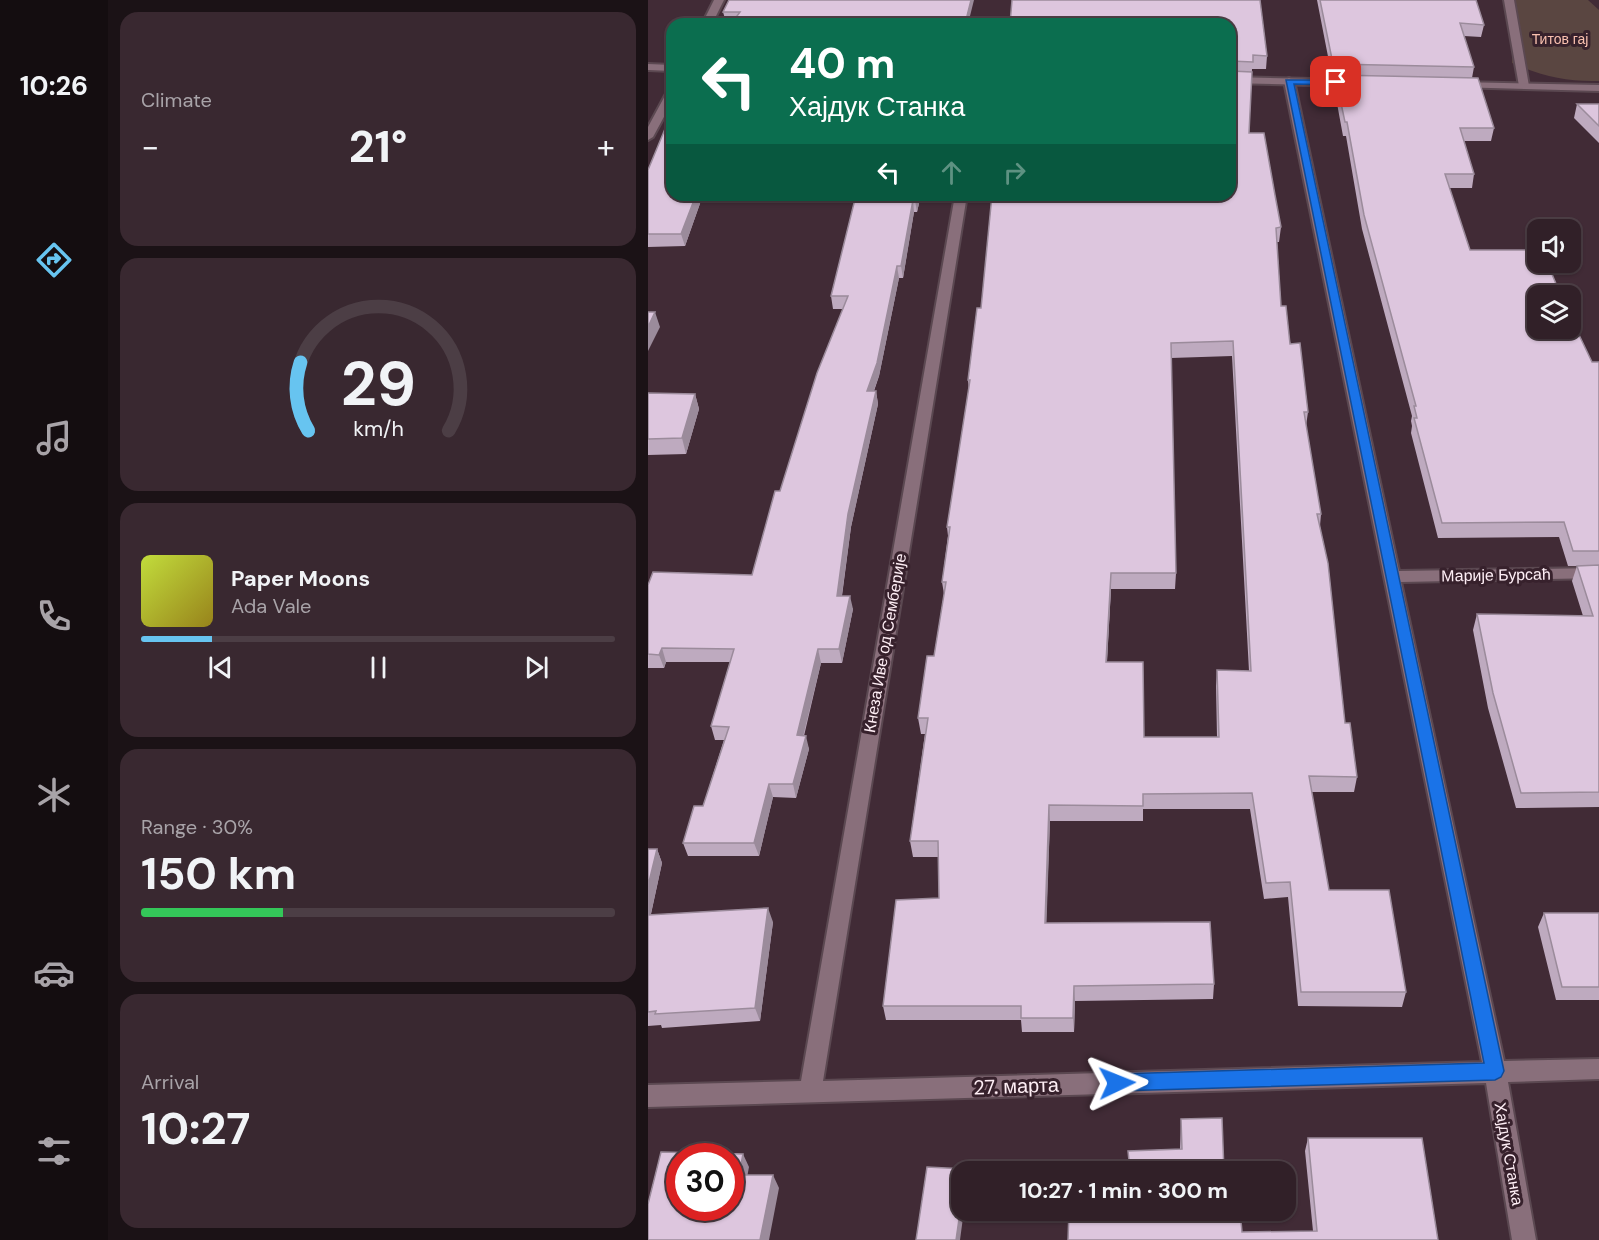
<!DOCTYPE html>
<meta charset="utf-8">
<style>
:root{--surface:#312028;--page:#392830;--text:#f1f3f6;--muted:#a8a3a8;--line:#4c3e45;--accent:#67c4f0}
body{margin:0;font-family:"DM Sans",sans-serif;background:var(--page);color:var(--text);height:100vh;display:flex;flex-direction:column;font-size:22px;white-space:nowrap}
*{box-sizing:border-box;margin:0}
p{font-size:20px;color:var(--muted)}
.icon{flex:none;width:33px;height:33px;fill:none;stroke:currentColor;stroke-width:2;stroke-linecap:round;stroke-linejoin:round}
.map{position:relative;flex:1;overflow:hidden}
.side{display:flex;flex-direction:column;gap:12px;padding:12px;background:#1b1216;width:540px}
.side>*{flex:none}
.guide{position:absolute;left:18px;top:18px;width:570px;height:183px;border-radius:18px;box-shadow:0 2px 4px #0004,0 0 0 2px var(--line);background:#0b6e4f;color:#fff;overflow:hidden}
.controls{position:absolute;left:879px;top:219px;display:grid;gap:12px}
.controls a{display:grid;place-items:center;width:54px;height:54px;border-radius:12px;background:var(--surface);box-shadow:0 2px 4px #0004,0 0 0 2px var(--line);font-size:30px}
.speed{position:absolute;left:18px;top:1143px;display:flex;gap:12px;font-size:30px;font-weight:700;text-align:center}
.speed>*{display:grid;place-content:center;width:78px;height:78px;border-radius:50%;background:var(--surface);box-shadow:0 2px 4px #0004,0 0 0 2px var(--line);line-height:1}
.speed .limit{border:9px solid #d22;background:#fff;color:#111}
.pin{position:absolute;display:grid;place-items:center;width:51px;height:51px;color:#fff;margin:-26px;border-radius:12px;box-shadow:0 3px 9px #0006}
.me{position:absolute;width:66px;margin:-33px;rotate:88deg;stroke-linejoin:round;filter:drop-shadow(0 0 4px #0008)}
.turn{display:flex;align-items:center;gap:21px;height:126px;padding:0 24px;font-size:27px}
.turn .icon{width:78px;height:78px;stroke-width:2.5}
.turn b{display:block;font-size:42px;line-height:51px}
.lanes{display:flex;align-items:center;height:57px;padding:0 24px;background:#0003;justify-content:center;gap:30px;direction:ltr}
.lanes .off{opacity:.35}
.big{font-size:45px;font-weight:700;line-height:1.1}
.side .card{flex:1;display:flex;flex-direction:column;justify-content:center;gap:9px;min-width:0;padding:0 21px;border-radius:18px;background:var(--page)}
.side .dial{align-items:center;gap:0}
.dial svg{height:156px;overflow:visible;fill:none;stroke:var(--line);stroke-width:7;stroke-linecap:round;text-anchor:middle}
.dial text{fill:var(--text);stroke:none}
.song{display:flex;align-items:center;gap:18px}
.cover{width:72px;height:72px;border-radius:9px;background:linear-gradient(135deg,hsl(70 70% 55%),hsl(50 70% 35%))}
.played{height:6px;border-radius:3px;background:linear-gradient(90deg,var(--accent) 15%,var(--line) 15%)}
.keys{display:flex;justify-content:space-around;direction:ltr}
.heat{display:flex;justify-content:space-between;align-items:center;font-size:33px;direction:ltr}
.charge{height:9px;border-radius:4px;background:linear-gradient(90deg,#34c759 30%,var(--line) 0)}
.trip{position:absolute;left:303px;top:1161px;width:345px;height:60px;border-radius:18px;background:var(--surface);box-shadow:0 2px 4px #0004,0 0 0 2px var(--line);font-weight:700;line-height:60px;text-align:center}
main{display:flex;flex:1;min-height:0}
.tabs{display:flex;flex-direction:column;width:108px;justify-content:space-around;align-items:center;background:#140d10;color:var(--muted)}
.tabs .icon{width:42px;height:42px}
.tabs .on{color:var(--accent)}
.tabs b{font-size:27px;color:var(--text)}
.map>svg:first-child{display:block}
.green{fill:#5a4641}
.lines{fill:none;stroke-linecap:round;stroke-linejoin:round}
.minor-casing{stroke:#5b4851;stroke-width:4}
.tertiary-casing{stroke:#5b4851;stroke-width:4}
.minor{fill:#896f7b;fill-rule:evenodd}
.tertiary{fill:#896f7b;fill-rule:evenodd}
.wall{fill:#beaabf;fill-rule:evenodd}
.shaded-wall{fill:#9b8b9b}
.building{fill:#ddc6de;stroke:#9b8b9b;stroke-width:1.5;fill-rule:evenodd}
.route{fill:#1a73e8;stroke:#114b97;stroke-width:1.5}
.labels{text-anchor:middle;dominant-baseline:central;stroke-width:6;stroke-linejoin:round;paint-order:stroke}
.far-park-label{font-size:14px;fill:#fac1b0;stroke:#37212c}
.street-label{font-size:16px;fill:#feeef5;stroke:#37212c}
.near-street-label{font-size:20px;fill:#feeef5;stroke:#37212c}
</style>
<main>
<nav class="tabs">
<b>10:26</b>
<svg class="icon on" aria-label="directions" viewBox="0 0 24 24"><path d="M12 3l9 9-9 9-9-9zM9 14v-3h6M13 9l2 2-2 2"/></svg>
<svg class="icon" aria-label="music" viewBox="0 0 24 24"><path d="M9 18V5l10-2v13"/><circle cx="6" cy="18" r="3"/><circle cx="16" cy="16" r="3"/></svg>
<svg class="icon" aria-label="phone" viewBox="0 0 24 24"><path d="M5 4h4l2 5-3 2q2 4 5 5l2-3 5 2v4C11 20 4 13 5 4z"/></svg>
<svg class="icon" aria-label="climate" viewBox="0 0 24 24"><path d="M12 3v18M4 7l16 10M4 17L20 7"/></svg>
<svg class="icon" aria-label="car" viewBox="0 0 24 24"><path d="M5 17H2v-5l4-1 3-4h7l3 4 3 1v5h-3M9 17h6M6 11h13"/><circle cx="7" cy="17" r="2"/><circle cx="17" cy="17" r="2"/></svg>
<svg class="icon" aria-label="filters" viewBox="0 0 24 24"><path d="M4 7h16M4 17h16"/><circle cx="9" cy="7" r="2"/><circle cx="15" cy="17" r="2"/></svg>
</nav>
<section class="side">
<div class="card"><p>Climate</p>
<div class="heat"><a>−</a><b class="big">21°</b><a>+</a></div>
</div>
<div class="card dial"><svg viewBox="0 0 100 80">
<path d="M14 69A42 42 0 1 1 86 69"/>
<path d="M14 69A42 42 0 0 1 10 34" stroke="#67c4f0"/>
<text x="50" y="56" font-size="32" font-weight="700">29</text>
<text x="50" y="72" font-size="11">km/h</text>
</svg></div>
<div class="card">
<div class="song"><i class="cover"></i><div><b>Paper Moons</b><p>Ada Vale</p></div></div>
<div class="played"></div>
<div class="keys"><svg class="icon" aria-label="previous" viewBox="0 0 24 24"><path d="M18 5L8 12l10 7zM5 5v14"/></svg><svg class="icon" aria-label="pause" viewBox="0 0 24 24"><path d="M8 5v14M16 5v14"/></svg><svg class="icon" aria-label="next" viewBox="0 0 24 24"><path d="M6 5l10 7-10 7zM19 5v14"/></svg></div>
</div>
<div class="card"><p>Range · 30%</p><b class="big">150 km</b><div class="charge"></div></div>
<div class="card"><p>Arrival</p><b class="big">10:27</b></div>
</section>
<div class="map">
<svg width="951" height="1240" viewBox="0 0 951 1240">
<rect width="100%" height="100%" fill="#412b36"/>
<path class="green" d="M 865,0 L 940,0 L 951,10 L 951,81 C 919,82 893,76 864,63 Z"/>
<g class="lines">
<g class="minor-casing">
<path id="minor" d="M 66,0 L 76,0 L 64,24 L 54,24 Z
M 856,0 L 866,0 L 881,86 L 876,89 L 871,86 Z
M 641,78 L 646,81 L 751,571 L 951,568 L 951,578 L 753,582 L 856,1061 L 951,1059 L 951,1079 L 860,1082 L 888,1240 L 864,1240 L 838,1083 L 0,1107 L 0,1085 L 153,1081 L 307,195 L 319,195 L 175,1081 L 834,1062 L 636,81 Z
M 24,89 L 24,102 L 5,137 L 0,140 L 0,127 L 19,92 Z"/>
</g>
<g class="tertiary-casing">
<path id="tertiary" d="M 0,64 L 24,65 L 24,71 L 0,70 Z
M 582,77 L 707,80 L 712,83 L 707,86 L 582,83 Z
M 811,82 L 951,85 L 951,91 L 807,87 L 806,85 Z"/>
</g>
<use href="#minor" class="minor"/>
<use href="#tertiary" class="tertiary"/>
</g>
<path class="wall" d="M 81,0 L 320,24 L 78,22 L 75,12 Z
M 364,0 L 619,56 L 618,69 L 604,69 L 601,133 L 633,227 L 631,242 L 629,242 L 633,306 L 660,412 L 658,426 L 673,514 L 672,526 L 697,723 L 709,777 L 706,792 L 663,792 L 681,890 L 758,992 L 754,1007 L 650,1006 L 640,897 L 616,899 L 602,809 L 495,809 L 495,821 L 402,821 L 398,923 L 566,984 L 565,999 L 427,1001 L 426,1032 L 374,1032 L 373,1020 L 238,1020 L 235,1006 L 291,898 L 290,857 L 265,857 L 262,841 L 277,734 L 273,734 L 270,718 L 286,656 L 296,594 L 294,582 L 300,536 L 299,527 L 321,390 L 320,380 L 333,308 L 582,195 ZM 584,356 L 601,671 L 569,670 L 568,686 L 569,737 L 496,737 L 459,662 L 463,589 L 527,589 L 528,573 L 523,358 Z
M 669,0 L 828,0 L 836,25 L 833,37 L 816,36 L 826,67 L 824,78 L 846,128 L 843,141 L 816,141 L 826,174 L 824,188 L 801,188 L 822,250 L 944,362 L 951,362 L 951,807 L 868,808 L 840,708 L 825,630 L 829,614 L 935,616 L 924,581 L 929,566 L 920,566 L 911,537 L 790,538 L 763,433 L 764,426 L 763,421 L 764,416 L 714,229 L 698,136 L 695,136 L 686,87 L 687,77 L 684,77 Z
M 929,104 L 951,104 L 951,143 L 926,118 Z
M 0,170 L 24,195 L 55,195 L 37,246 L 0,247 Z
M 208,195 L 273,195 L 269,212 L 266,212 L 255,278 L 251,278 L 231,376 L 226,391 L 228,391 L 230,404 L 203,527 L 194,596 L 205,609 L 194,663 L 173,663 L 156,736 L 161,749 L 148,798 L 125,797 L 111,856 L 40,856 L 35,843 L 55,806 L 76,740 L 67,740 L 63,726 L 82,662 L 18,662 L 16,668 L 0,668 L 0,585 L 104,575 L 195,309 L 185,309 L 183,296 Z
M 0,393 L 47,394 L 51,409 L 38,454 L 0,455 Z
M 0,849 L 9,849 L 14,863 L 3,914 L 125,922 L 112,1021 L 14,1028 L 13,1025 L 0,1026 Z
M 896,913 L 951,913 L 951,1000 L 908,1000 L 890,927 Z
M 533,1119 L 576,1172 L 480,1161 L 480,1151 L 532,1149 Z
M 660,1138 L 790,1240 L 594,1232 L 665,1231 L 657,1151 Z"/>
<path class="shaded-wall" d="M 323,0 L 326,0 L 320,24 L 317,24 Z
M 48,195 L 55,195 L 37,246 L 33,234 Z
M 269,195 L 273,195 L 269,212 L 267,200 Z
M 265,200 L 266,212 L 255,278 L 253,266 Z
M 249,266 L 251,278 L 231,376 L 221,404 L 219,391 Z
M 7,312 L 12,327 L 0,351 L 0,327 Z
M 228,391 L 230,404 L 203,527 L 192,609 L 189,596 L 200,514 Z
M 47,394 L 51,409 L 38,454 L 34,438 Z
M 463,573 L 463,589 L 458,678 L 458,662 Z
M 202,596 L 205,609 L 194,663 L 191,649 Z
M 14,648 L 18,662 L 16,668 L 11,655 Z
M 170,649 L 173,663 L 152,749 L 149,735 Z
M 158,736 L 161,749 L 148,798 L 145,784 Z
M 121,784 L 125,797 L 111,856 L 106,843 Z
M 401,805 L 402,821 L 398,938 L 397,923 Z
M 9,849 L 14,863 L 0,927 L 0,886 Z
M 120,908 L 125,922 L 112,1021 L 107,1008 Z
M 426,986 L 427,1001 L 426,1032 L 425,1018 Z
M 95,1154 L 101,1167 L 97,1188 L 91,1175 Z
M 125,1175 L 131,1188 L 121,1240 L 112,1240 Z
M 314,1198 L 314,1210 L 316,1210 L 312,1240 L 308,1240 Z"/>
<path class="building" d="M 81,0 L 323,0 L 317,24 L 83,24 L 92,12 L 75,12 Z
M 364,0 L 612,0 L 619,56 L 605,55 L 605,62 L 583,61 L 582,64 L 582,24 L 362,24 Z
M 672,0 L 828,0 L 836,25 L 812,23 L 826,67 L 685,64 Z
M 582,71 L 604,72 L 601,133 L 616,133 L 627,195 L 633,227 L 628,228 L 633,306 L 638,306 L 642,344 L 652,343 L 660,412 L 656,412 L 673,514 L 669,514 L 680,563 L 697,723 L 702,723 L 709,777 L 661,776 L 681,890 L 741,890 L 758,992 L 653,992 L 642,882 L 618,883 L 604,793 L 495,794 L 495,806 L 401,805 L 397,923 L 562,922 L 566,984 L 426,986 L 425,1018 L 373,1018 L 373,1006 L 235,1006 L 248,900 L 291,898 L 290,841 L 262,841 L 280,718 L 270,718 L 279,656 L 286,656 L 298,582 L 294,582 L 302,527 L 299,527 L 322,380 L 320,380 L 329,308 L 333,308 L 344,195 L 582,195 ZM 585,341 L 603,671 L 569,670 L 571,737 L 496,737 L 495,662 L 458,662 L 463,573 L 528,573 L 523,343 Z
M 687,75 L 830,78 L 846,128 L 812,128 L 826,174 L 797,174 L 822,250 L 890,250 L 890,262 L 899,262 L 913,296 L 890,296 L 890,328 L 922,328 L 922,316 L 944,362 L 951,362 L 951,551 L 925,551 L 916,522 L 794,523 L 766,418 L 769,418 L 766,406 L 768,406 L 716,215 L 699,122 L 697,122 Z
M 929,104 L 951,104 L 951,126 Z
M 24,112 L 24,195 L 48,195 L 33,234 L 0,234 L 0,170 Z
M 208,195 L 269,195 L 267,200 L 265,200 L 253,266 L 249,266 L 229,363 L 219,391 L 228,391 L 200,514 L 189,596 L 202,596 L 191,649 L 170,649 L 149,735 L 158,736 L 145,784 L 121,784 L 106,843 L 35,843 L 46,806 L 55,806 L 81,727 L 63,726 L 86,649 L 14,648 L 11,655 L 0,654 L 0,585 L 5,572 L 104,575 L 127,491 L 132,491 L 169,373 L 200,296 L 183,296 Z
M 0,312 L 7,312 L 0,327 Z
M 0,393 L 47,394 L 34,438 L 0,439 Z
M 951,565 L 951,792 L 873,793 L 845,693 L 829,614 L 945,616 L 929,566 Z
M 0,849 L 9,849 L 0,886 Z
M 120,908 L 107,1008 L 7,1014 L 8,1011 L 0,1012 L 0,915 Z
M 896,913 L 951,913 L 951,987 L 914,987 Z
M 574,1118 L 576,1172 L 423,1172 L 423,1160 L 481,1161 L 480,1151 L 534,1149 L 533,1119 Z
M 660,1138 L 774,1138 L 790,1240 L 420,1240 L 421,1210 L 592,1210 L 594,1232 L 669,1231 Z
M 13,1152 L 95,1154 L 91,1175 L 125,1175 L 112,1240 L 0,1240 L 0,1204 ZM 32,1156 L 82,1156 L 82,1208 L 32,1208 Z
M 279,1167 L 317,1169 L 317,1172 L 314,1172 L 314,1198 L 308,1240 L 268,1240 Z"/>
<path class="route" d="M 638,80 L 688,80 L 693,82 L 688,85 L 646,84 L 856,1071 L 853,1077 L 847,1080 L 469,1091 L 463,1089 L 460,1083 L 463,1077 L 469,1074 L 836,1063 Z"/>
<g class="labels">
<g class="far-park-label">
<text x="912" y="39">Титов гај</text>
</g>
<g class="street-label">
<text transform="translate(848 575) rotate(-1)">Марије Бурсаћ</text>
<text transform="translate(237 643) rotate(-80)">Кнеза Иве од Семберије</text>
<text transform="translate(861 1154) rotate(80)">Хајдук Станка</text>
</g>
<g class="near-street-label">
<text transform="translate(368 1086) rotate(-2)">27. марта</text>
</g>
</g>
</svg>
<div class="controls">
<a><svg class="icon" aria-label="sound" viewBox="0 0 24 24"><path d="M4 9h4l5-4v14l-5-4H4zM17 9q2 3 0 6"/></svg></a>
<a><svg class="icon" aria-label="layers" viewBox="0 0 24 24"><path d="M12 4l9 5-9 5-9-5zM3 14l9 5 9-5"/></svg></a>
</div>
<div class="speed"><div class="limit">30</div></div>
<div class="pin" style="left:688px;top:82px;background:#d93025"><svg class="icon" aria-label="arrive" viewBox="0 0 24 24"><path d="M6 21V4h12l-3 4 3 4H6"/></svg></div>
<svg class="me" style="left:469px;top:1083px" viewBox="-20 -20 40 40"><path d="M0-17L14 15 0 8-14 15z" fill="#1a73e8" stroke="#fff" stroke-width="4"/></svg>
<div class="trip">10:27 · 1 min · 300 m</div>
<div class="guide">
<div class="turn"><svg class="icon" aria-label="left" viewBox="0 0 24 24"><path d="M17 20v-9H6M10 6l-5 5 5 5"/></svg><div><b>40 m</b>Хајдук Станка</div></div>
<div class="lanes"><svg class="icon" aria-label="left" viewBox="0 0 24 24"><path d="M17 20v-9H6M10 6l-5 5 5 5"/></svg><svg class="icon off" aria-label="ahead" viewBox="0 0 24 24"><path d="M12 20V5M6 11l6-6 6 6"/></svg><svg class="icon off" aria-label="right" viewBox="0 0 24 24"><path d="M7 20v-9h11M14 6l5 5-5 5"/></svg></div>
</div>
</div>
</main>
